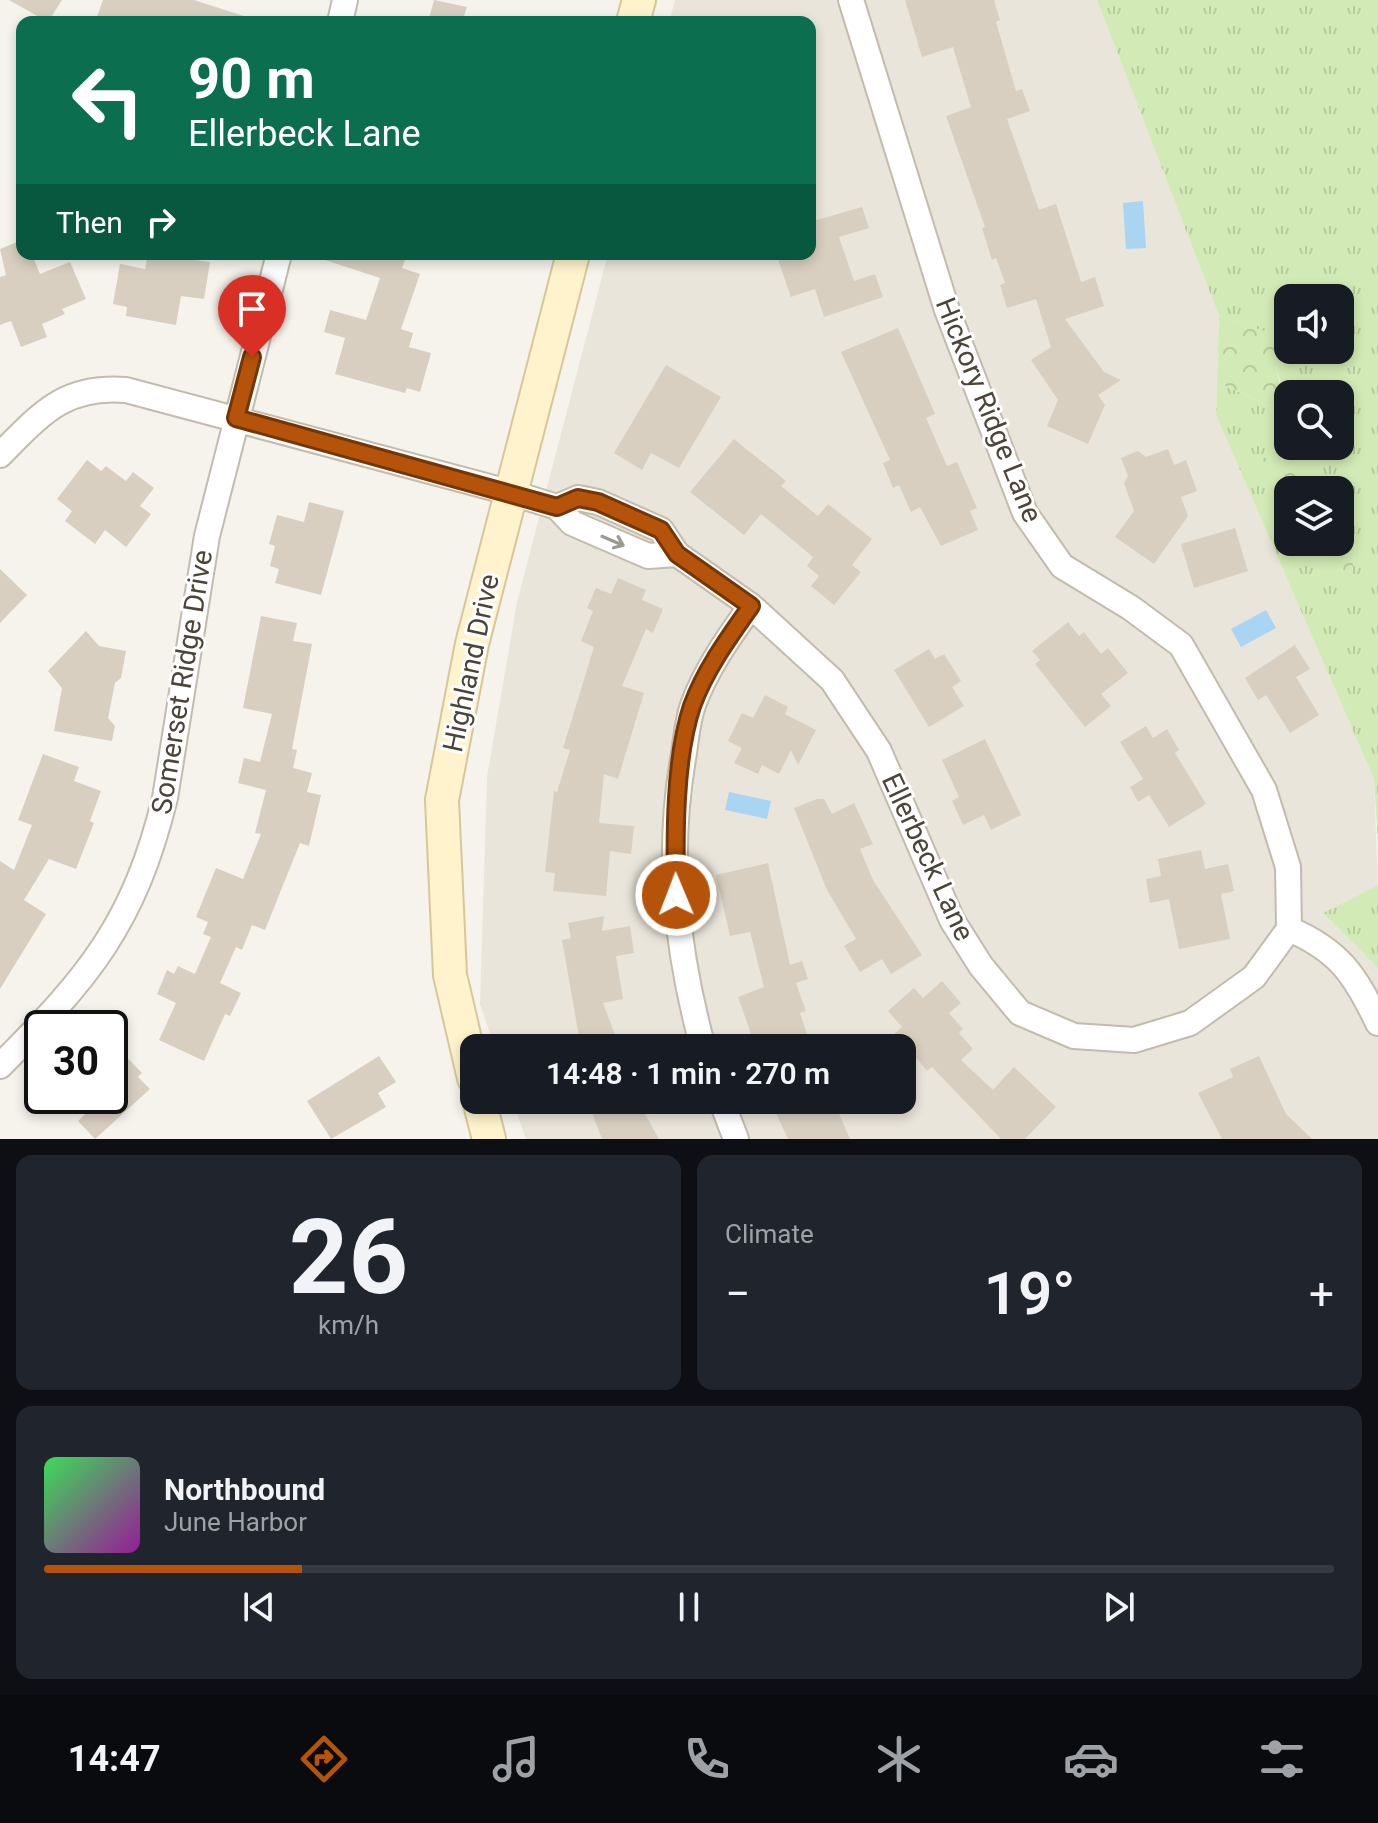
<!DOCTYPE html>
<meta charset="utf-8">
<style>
:root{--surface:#171b24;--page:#20242c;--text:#f1f3f6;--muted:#9ea1a6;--line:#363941;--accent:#b45309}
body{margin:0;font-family:Roboto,sans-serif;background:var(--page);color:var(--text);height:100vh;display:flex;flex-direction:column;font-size:30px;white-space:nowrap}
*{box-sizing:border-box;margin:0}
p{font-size:26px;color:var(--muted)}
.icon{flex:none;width:44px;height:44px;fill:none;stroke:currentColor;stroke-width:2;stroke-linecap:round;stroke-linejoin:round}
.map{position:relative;height:1139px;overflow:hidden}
.details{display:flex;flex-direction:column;gap:16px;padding:16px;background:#0d0f14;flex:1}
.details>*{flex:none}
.guide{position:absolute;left:16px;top:16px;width:800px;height:244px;border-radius:16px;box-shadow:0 4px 12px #0003;background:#0b6e4f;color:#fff;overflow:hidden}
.controls{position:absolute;left:1274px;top:284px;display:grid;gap:16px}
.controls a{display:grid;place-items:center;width:80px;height:80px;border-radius:16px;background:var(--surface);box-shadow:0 4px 12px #0003;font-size:40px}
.speed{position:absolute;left:24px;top:1010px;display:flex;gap:16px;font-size:40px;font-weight:700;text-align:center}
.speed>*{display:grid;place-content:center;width:104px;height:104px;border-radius:50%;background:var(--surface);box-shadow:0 4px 12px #0003;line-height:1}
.speed .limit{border:4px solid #111;border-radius:12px;background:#fff;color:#111}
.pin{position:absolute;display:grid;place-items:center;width:68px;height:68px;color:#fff;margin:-82px -34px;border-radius:50% 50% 50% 0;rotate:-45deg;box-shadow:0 0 8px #0007}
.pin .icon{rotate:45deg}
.me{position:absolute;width:88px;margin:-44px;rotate:359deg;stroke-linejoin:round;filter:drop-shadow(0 0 6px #0008)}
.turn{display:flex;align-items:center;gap:28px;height:168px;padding:0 40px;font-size:36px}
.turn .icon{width:104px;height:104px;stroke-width:2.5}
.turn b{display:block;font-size:56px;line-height:68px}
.then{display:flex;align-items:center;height:76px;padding:0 40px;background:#0003;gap:16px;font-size:30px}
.big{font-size:60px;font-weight:600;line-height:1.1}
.details .card{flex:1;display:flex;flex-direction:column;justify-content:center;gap:12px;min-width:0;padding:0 28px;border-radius:16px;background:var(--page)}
.details .dial{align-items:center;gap:0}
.dial b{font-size:104px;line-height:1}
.song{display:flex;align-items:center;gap:24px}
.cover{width:96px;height:96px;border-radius:12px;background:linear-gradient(135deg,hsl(130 70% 55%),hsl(300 70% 35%))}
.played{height:8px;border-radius:4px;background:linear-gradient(90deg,var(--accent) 20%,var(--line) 20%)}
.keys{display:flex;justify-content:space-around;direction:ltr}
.heat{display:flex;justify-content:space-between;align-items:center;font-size:44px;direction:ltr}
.details .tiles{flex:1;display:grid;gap:16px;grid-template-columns:1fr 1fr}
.card:last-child{grid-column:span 2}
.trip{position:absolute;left:460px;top:1034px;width:456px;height:80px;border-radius:16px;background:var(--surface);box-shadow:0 4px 12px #0003;font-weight:600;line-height:80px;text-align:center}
.dock{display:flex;height:128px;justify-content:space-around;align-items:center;background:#090b0e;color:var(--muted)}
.dock .icon{width:56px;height:56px}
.dock .selected{color:var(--accent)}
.dock b{font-size:36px;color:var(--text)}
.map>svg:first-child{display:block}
.residential{fill:#eae5da}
.grass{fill:url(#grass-tufts);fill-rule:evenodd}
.forest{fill:url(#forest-crowns)}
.water{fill:#a9d4f2}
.building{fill:#d8cfc1}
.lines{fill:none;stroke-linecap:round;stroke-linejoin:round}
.street-casing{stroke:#c2bbae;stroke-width:28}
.secondary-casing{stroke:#d6c79b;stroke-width:36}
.street{stroke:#fff;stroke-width:24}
.secondary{stroke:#fff3cd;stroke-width:32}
.oneway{stroke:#9c9892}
.route-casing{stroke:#753606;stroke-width:20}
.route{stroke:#b45309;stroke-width:14}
.labels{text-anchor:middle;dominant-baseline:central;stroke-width:6;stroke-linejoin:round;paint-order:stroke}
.street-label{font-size:28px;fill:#4b4439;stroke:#fff}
</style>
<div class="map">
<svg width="1378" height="1139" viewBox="0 0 1378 1139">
<defs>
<pattern id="grass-tufts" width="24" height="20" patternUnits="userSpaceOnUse" patternTransform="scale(2)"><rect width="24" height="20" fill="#d2eab5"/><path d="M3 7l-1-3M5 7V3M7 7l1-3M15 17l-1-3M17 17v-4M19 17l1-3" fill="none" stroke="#b6ca9c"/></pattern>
<pattern id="forest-crowns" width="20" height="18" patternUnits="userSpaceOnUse" patternTransform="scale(2)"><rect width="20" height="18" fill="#d2eab5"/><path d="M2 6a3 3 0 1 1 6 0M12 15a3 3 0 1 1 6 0" fill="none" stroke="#b6ca9c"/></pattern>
</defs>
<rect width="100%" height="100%" fill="#f6f3ec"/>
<path class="residential" d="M 675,0 L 1097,0 L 1219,316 L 1216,415 L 1374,779 L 1378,885 L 1323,913 L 1378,968 L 1378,1139 L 526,1139 L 512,1100 L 902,1100 L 902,1048 L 495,1048 L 480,1004 L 487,777 L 517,602 L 608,254 L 810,254 L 810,22 L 669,22 Z"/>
<path class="grass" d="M 1097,0 L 1378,0 L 1378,843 L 1374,779 L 1216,415 L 1217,382 L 1288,414 L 1288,446 L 1340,446 L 1340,394 L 1288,394 L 1288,404 L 1276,369 L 1287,339 L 1219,316 ZM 1288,298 L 1340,298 L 1340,350 L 1288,350 ZM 1262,457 L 1293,470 L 1306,490 L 1340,490 L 1340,529 L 1355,542 L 1352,577 L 1314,542 L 1288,542 L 1288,516 Z
M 1378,885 L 1378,968 L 1323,913 Z"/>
<path class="forest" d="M 1219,316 L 1288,339 L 1276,369 L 1288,414 L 1217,382 Z
M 1261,456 L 1294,470 L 1306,490 L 1288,490 L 1288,516 Z
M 1340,529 L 1355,542 L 1352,578 L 1314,542 L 1340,542 Z"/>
<path class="water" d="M 1143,201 L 1146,248 L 1126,249 L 1123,203 Z
M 1266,610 L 1276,628 L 1241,647 L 1231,629 Z
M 729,792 L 771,801 L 767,819 L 725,810 Z"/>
<path class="building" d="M 9,0 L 62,0 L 48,22 Z
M 103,0 L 194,0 L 250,18 L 250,22 L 95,22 Z
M 434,0 L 467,7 L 462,22 L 428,22 Z
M 905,0 L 994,0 L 1000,20 L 996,22 L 1016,91 L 1022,89 L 1030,111 L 1007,119 L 1039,210 L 1056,204 L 1081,282 L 1095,277 L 1104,306 L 1065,319 L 1104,372 L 1121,380 L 1098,395 L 1105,405 L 1088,444 L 1047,426 L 1058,400 L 1031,360 L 1051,347 L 1036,299 L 1007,308 L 1000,285 L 1005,283 L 996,258 L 992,260 L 982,228 L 985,227 L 946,116 L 971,107 L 953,47 L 922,57 Z
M 862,207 L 869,228 L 839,237 L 854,281 L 875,274 L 883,297 L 824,317 L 815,289 L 791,297 L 776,254 L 810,254 L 810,222 Z
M 22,240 L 22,254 L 32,254 L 40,274 L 70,262 L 86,299 L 62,309 L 65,314 L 42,324 L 47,337 L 21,347 L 11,321 L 0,325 L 0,277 L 6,275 L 0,249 Z
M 148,254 L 210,262 L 204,299 L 181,296 L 176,325 L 126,316 L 127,307 L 113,304 L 120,264 L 145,269 Z
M 319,254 L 407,254 L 402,268 L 420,274 L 401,329 L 413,333 L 409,347 L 431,353 L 420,392 L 407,388 L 405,393 L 335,374 L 345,338 L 324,332 L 330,310 L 366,320 L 380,278 L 319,258 Z
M 898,328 L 935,414 L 926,418 L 947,466 L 957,462 L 977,508 L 970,511 L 978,530 L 941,546 L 920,507 L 911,512 L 899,485 L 893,488 L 883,463 L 890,460 L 841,352 Z
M 666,365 L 721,397 L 679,468 L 651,453 L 642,470 L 614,453 Z
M 734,439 L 786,481 L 781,486 L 818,516 L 828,504 L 872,539 L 852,565 L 861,572 L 834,605 L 811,586 L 819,576 L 807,566 L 813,557 L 761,514 L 744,535 L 690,492 Z
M 1168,449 L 1174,465 L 1186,460 L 1197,491 L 1181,497 L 1188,516 L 1154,564 L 1115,537 L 1134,511 L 1124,483 L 1128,476 L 1121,458 L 1138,451 L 1146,457 Z
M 87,460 L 101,471 L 106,466 L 126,481 L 133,472 L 154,488 L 140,506 L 151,514 L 126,547 L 105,530 L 95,544 L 65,521 L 72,511 L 57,499 Z
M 309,502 L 344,511 L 321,595 L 275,583 L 279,569 L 270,566 L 275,546 L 269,544 L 277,515 L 304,522 Z
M 1235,528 L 1248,571 L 1194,588 L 1181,544 Z
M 0,569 L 27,595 L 0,623 Z
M 618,578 L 646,590 L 642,600 L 663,609 L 653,633 L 646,629 L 622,686 L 644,693 L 618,779 L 604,774 L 599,823 L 634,826 L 631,854 L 610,851 L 606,896 L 553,891 L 555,873 L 545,872 L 554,791 L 557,792 L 570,750 L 563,748 L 594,647 L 581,641 L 593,611 L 587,608 L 596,588 L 611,594 Z
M 261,616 L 297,623 L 293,641 L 312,644 L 292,749 L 297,750 L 293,768 L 312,773 L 307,792 L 321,795 L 309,846 L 300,843 L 265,930 L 252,925 L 242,950 L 236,947 L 220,983 L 241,993 L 230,1016 L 225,1014 L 204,1061 L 159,1040 L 176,1003 L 157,994 L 167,970 L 174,974 L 178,966 L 195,974 L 211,937 L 203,934 L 208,922 L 196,917 L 216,868 L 243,879 L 261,834 L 255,833 L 266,790 L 238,783 L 244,758 L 260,762 L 272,714 L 243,708 Z
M 1068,622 L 1079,636 L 1084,632 L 1101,654 L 1108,648 L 1128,673 L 1101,694 L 1111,706 L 1085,727 L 1035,664 L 1040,660 L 1032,651 Z
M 86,631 L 99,646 L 126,651 L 121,678 L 115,683 L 108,718 L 115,726 L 112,741 L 54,731 L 62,688 L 48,671 Z
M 1295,645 L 1310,669 L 1296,677 L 1319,715 L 1290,733 L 1266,695 L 1258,700 L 1245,678 Z
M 929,649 L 935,659 L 944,654 L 961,681 L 952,687 L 964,706 L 929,727 L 894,670 Z
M 765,695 L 788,707 L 785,714 L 816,730 L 798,765 L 791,750 L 779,774 L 762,765 L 758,774 L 734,763 L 742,748 L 728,741 L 742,713 L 753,718 Z
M 1146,726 L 1153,738 L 1167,729 L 1179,750 L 1175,753 L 1206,804 L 1169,827 L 1149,795 L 1138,802 L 1130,787 L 1143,779 L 1120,742 Z
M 985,739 L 1021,815 L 991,830 L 984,815 L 963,825 L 952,801 L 959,797 L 942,760 Z
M 43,754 L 79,767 L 74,781 L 101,791 L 90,821 L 94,823 L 76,869 L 49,859 L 24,900 L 46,914 L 0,989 L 0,861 L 14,870 L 32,825 L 18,820 Z
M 817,799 L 824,799 L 832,814 L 854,803 L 873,844 L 860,849 L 873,880 L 922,955 L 891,974 L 882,959 L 860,972 L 844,946 L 856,939 L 827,890 L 794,808 Z
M 1201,850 L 1205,869 L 1228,864 L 1234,891 L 1221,894 L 1230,939 L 1179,949 L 1169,899 L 1150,903 L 1146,879 L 1161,876 L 1158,859 Z
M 768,863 L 790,965 L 802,961 L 808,979 L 796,983 L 806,1011 L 800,1013 L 810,1043 L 796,1048 L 756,1048 L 738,997 L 764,987 L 750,932 L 730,936 L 716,875 Z
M 604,916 L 602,931 L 630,926 L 634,953 L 616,956 L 623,999 L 603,1003 L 620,1048 L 581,1048 L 562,940 L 571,938 L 568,923 Z
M 942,981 L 961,1003 L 949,1013 L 963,1029 L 959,1033 L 973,1049 L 961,1060 L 993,1090 L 1014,1067 L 1056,1107 L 1025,1139 L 1001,1139 L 932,1067 L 927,1071 L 915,1056 L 906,1064 L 902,1059 L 902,1048 L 893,1048 L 886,1041 L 902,1027 L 888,1011 L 914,988 L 923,998 Z
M 110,1040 L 142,1073 L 138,1077 L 150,1089 L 95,1139 L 78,1121 L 88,1111 L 73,1096 L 110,1096 Z
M 379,1056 L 396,1082 L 378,1093 L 386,1107 L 331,1139 L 307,1101 Z
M 1259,1056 L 1286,1114 L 1312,1139 L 1222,1139 L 1198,1093 L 1233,1077 L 1230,1069 Z
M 587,1100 L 637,1100 L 659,1139 L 602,1139 Z
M 770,1100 L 833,1100 L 850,1139 L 788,1139 Z"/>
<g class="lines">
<g class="street-casing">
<path id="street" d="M 851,0 L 947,310 L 1025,513 L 1062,566 L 1131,608 L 1181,645 L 1264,790 L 1288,867 L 1289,929
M 340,22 L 345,0
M 0,455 C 41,414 64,385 126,390 L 512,493 L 557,507 L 572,523 L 648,556 L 677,554
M 557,507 L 578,498 L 598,502 L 661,530 L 677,554 L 751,606 L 832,680 L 879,751 L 952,920 L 981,966 L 1020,1013 L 1074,1036 L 1134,1040 L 1190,1023 L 1254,977 L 1289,929
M 1289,929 C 1340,951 1355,975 1378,1023
M 703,1048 C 677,951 666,859 683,759 C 686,742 687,722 693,705 C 706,669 729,637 751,606
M 0,1066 C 89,977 134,924 165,798 L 207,536 L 279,254
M 721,1100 L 736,1139"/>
</g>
<g class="secondary-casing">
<path id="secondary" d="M 633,22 L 639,0
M 474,1078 L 450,975 L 442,800 L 472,644 L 573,254
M 479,1100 L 489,1139"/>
</g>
<use href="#street" class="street"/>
<use href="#secondary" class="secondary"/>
</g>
<defs><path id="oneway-shaft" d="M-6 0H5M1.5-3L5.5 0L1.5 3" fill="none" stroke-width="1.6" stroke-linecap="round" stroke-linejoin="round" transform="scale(2)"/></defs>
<use class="oneway" href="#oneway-shaft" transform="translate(613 541) rotate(23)"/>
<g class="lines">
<g class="route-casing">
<path id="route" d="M 252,357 L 236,418 L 557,507 L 578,498 L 598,502 L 661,530 L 677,554 L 751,606 C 729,637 705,670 692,706 C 674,760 675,839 676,895"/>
</g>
<use href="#route" class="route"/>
</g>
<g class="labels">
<g class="street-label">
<text transform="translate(989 410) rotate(68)">Hickory Ridge Lane</text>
<text transform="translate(471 663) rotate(-78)">Highland Drive</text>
<text transform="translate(182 682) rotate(-81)">Somerset Ridge Drive</text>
<text transform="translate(928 857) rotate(65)">Ellerbeck Lane</text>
</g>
</g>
</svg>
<div class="controls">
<a><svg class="icon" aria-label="sound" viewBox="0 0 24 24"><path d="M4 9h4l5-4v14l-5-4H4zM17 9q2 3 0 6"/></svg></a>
<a><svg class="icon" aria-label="search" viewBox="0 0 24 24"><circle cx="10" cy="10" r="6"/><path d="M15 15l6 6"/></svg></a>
<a><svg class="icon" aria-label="layers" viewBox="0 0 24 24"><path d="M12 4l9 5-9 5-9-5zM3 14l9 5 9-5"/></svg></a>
</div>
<div class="speed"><div class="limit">30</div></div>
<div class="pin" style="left:252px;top:357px;background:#d93025"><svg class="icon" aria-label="arrive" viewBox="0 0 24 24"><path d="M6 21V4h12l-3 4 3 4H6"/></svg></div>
<svg class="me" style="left:676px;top:895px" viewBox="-20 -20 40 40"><circle r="17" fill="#b45309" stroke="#fff" stroke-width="3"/><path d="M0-11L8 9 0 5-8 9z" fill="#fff"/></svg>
<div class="trip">14:48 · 1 min · 270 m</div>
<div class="guide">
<div class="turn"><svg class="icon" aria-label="left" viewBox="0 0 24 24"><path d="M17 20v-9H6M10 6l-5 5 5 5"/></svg><div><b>90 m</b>Ellerbeck Lane</div></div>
<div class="then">Then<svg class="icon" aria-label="right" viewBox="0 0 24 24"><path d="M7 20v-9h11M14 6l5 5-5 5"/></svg></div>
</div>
</div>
<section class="details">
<div class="tiles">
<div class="card dial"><b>26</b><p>km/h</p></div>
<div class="card"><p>Climate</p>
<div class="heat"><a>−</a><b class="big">19°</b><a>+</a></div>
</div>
<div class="card">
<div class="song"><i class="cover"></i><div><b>Northbound</b><p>June Harbor</p></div></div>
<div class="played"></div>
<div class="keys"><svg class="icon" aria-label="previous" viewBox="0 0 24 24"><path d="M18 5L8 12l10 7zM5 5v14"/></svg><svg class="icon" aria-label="pause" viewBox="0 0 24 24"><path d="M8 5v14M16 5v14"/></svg><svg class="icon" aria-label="next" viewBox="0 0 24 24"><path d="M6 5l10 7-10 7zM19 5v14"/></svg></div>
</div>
</div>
</section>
<nav class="dock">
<b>14:47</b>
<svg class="icon selected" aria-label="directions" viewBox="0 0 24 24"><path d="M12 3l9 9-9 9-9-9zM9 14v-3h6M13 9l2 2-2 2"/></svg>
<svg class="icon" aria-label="music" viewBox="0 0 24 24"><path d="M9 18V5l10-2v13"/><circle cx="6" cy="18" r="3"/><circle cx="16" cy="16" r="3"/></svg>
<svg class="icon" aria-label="phone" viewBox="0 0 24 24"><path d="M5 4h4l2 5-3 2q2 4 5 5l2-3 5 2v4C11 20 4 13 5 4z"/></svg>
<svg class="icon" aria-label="climate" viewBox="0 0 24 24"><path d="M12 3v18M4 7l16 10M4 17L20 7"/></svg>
<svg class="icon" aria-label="car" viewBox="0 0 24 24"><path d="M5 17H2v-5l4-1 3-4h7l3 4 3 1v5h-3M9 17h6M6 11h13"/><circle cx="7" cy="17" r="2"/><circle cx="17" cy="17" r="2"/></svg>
<svg class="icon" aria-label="filters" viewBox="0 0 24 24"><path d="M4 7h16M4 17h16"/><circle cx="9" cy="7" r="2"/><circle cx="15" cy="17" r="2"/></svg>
</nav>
